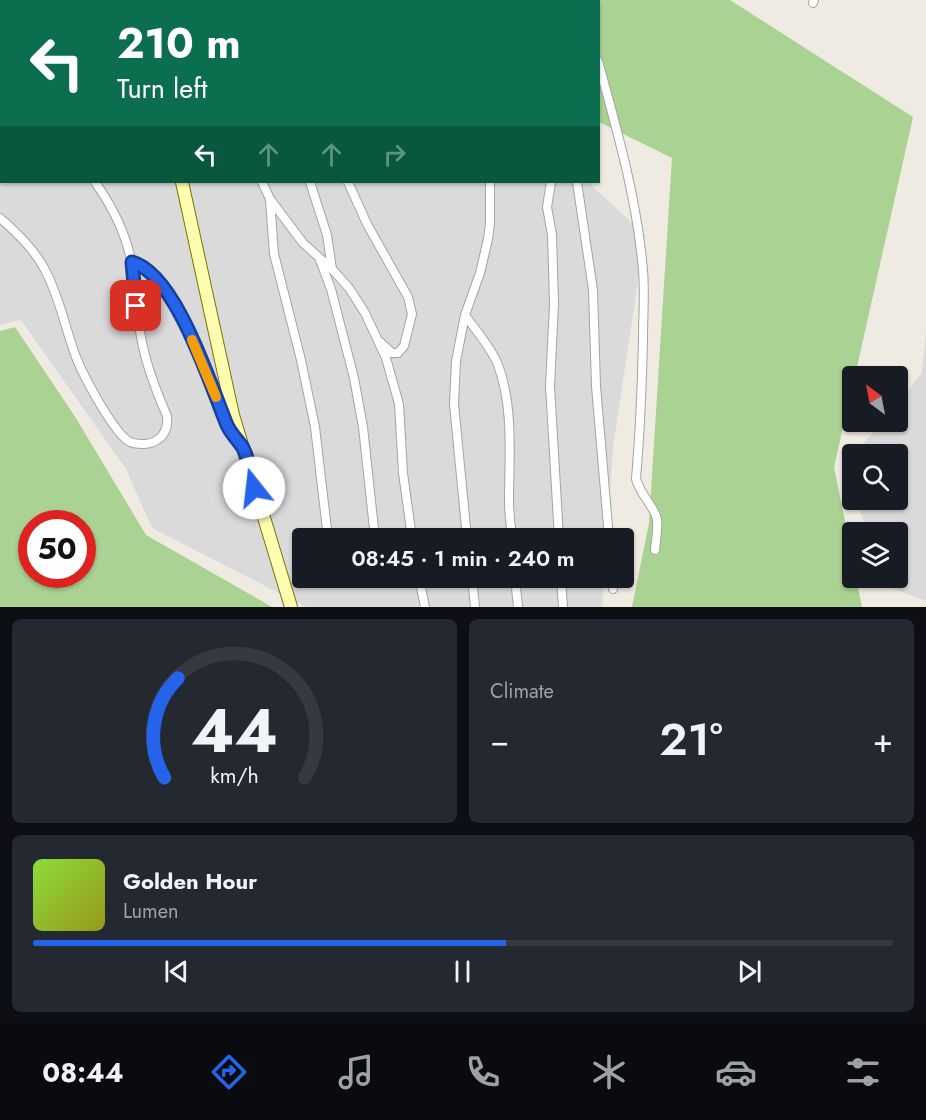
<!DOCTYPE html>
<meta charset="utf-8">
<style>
:root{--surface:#171b24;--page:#242831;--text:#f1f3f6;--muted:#9ea1a6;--line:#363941;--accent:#2563eb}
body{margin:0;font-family:Jost,sans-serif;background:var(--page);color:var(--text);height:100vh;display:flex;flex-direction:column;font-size:22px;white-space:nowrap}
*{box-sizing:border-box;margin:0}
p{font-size:20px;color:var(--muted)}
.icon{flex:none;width:33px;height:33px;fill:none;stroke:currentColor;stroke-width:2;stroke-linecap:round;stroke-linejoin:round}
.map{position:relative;height:607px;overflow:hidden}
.details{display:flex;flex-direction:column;gap:12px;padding:12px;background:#0d0f14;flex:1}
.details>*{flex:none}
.guide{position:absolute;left:0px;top:0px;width:600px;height:183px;box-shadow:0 2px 4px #0004;background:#0b6e4f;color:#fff;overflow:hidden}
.needle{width:39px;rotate:328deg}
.controls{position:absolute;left:842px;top:366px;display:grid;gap:12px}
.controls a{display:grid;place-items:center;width:66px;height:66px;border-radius:6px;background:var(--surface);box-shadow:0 2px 4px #0004;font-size:30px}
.speed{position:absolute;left:18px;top:510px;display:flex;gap:12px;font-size:30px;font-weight:700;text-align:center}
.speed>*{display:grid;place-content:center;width:78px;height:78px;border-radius:50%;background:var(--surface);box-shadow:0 2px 4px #0004;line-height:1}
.speed .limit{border:9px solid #d22;background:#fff;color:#111}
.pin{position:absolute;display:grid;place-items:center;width:51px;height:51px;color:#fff;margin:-26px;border-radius:12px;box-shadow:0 3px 9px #0006}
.me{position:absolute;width:66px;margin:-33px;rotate:344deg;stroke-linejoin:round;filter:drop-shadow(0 0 4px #0008)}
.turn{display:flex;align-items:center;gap:21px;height:126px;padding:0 18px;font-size:27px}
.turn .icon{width:78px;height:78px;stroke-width:2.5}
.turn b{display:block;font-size:42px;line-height:51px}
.lanes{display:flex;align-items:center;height:57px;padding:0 18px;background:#0003;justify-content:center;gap:30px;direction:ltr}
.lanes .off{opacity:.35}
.big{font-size:45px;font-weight:600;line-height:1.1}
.details .widget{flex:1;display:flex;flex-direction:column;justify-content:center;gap:9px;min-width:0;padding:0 21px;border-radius:9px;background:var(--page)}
.details .dial{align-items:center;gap:0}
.dial svg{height:156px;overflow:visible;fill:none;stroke:var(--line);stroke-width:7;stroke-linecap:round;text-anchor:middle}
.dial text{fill:var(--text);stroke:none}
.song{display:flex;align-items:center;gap:18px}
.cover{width:72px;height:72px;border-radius:9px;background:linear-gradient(135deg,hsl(90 70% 55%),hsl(60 70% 35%))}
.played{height:6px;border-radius:3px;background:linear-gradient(90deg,var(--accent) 55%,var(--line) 55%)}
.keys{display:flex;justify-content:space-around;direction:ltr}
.heat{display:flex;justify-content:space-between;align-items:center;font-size:33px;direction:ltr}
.details .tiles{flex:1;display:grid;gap:12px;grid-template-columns:1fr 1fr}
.widget:last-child{grid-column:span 2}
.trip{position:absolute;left:292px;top:528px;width:342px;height:60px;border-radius:6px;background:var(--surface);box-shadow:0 2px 4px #0004;font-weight:600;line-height:60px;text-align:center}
.dock{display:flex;height:96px;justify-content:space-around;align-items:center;background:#090b0e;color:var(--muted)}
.dock .icon{width:42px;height:42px}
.dock .on{color:var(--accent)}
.dock b{font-size:27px;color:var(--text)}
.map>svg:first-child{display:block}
.residential{fill:#dbdada}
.forest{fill:#aad292;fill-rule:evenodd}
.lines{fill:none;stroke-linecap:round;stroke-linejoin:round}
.minor-casing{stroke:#a4a4a4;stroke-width:10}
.secondary-casing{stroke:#747800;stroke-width:14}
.minor{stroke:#fff;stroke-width:8}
.secondary{stroke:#fffdb0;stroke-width:12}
.route-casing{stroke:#184099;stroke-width:15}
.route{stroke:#2563eb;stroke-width:10}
.slow{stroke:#f59e0b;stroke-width:10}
</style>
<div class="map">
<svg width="926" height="607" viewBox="0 0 926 607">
<rect width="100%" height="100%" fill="#efeae2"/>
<path class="residential" d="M 0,0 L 292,1 L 2,2 L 2,182 L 588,182 L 645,235 L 613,447 L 607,538 L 303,538 L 303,578 L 604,578 L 602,607 L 306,607 L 152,528 L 126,469 L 21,320 L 0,325 Z
M 926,333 L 926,601 L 889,587 L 885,578 L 897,578 L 897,532 L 868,532 L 857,504 L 857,500 L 897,500 L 897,454 L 855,453 L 882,422 L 897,422 L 897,403 L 922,373 Z"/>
<path class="forest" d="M 355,0 L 730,0 L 913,117 L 855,376 L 852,376 L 852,388 L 834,467 L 852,556 L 852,578 L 856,578 L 862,607 L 632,607 L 649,523 L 672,158 L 599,122 L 598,2 Z
M 15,327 L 74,415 L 146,535 L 272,607 L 0,607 L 0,331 ZM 32,524 L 82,524 L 82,574 L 32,574 Z"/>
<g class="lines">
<g class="minor-casing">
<path id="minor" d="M 101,0 L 102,2
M 131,0 L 132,2
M 171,0 L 172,2
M 247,0 L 248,2
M 402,0 L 403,2
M 482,0 L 482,2
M 526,0 L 527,2
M 578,0 L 578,2
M 813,3 L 814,0
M 598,61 C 617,130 637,199 643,270 C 645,293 643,316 643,338 C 642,385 640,432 636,479 C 641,496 654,506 657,519 C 658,528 656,540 655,550
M 0,69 L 2,70
M 0,80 L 2,81
M 0,143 L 2,144
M 0,153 L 2,154
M 262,182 L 270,199 L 303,243 L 332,269 L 349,288 L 365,313 L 386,358 L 399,404 L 403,473 L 412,538
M 310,182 L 327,235 L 332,269
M 348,182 L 367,224 L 408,297 L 412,314 L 404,346 L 398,353 L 392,353 L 380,342
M 551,182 L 547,207 L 552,235 L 554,304 L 550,386 L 559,538
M 577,182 L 593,290 L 596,386 L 609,538
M 270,200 L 274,254 L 301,360 L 315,427 L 328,538
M 0,218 C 17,233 35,250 45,270 C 60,298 65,328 76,357 C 83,375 114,434 130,442 C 138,445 150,445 157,440 C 165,435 168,426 167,416 C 157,393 147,368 142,342 C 136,315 137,287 131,260 C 125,231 112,206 95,182
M 320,260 L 331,289 L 354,378 L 363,427 L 375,538
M 132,262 C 171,273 201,359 215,395 C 222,412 227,431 240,444
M 465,315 C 476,331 491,347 498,365 C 514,408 509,457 509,502 C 509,514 511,526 512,538
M 467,538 L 454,404 L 456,361 L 465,315 L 480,273 L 488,239 L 490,223 L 490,182
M 419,578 L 425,607
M 472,578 L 475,607
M 515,578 L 518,607
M 561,578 L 563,607
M 612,578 L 613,589"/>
</g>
<g class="secondary-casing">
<path id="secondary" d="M 32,0 L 34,2
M 182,182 L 233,415 L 291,607"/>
</g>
<use href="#minor" class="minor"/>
<use href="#secondary" class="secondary"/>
</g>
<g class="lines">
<g class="route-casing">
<path id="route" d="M 136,306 L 132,262 C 176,274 210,384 227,425 C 231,434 238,440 243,448 C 249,459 251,475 254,488"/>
</g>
<use href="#route" class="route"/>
<path class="slow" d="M 192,340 L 216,397"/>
</g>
</svg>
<div class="controls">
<a><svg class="needle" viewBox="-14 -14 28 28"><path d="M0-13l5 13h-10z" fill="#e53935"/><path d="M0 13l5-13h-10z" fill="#9ea1a6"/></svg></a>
<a><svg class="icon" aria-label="search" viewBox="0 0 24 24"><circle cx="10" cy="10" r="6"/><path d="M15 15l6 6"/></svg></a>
<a><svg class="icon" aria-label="layers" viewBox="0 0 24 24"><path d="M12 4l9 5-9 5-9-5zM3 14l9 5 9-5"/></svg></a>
</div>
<div class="speed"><div class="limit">50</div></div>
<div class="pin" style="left:136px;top:306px;background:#d93025"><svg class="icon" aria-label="arrive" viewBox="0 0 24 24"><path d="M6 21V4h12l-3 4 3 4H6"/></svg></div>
<svg class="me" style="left:254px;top:488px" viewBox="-20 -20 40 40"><circle r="19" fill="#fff"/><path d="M0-13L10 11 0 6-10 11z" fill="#2563eb"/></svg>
<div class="trip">08:45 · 1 min · 240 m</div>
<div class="guide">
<div class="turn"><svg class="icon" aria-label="left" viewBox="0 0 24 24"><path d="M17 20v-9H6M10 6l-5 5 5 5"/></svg><div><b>210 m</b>Turn left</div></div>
<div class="lanes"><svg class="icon" aria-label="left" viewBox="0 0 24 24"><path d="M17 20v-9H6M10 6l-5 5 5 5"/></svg><svg class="icon off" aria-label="ahead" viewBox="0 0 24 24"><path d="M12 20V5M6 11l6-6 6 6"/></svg><svg class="icon off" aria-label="ahead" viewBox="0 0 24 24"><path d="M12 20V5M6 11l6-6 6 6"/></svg><svg class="icon off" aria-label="right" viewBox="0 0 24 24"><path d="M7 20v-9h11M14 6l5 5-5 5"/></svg></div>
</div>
</div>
<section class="details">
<div class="tiles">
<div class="widget dial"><svg viewBox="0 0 100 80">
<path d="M14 69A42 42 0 1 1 86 69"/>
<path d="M14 69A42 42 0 0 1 21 18" stroke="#2563eb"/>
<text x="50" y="56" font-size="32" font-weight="700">44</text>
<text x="50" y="72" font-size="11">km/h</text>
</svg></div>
<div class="widget"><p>Climate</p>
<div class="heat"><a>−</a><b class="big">21°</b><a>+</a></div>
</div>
<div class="widget">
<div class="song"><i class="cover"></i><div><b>Golden Hour</b><p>Lumen</p></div></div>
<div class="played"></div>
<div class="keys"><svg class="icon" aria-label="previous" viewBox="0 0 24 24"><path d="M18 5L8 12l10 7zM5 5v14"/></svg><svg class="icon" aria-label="pause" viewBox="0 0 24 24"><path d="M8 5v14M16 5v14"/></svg><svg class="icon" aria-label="next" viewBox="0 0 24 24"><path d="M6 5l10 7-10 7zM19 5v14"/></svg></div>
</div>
</div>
</section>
<nav class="dock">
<b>08:44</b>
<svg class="icon on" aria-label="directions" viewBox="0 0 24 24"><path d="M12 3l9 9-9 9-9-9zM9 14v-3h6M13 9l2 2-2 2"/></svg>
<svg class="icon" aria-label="music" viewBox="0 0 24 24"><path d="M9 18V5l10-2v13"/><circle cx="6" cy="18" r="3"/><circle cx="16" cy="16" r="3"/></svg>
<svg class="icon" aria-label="phone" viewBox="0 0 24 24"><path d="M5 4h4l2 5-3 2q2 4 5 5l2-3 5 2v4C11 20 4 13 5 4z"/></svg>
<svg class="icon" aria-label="climate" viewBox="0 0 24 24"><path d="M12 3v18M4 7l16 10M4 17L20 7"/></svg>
<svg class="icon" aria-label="car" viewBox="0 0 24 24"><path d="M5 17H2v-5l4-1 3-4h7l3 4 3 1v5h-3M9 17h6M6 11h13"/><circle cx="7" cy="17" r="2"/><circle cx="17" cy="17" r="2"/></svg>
<svg class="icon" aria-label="filters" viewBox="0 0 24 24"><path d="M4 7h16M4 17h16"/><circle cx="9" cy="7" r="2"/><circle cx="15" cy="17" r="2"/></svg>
</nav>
